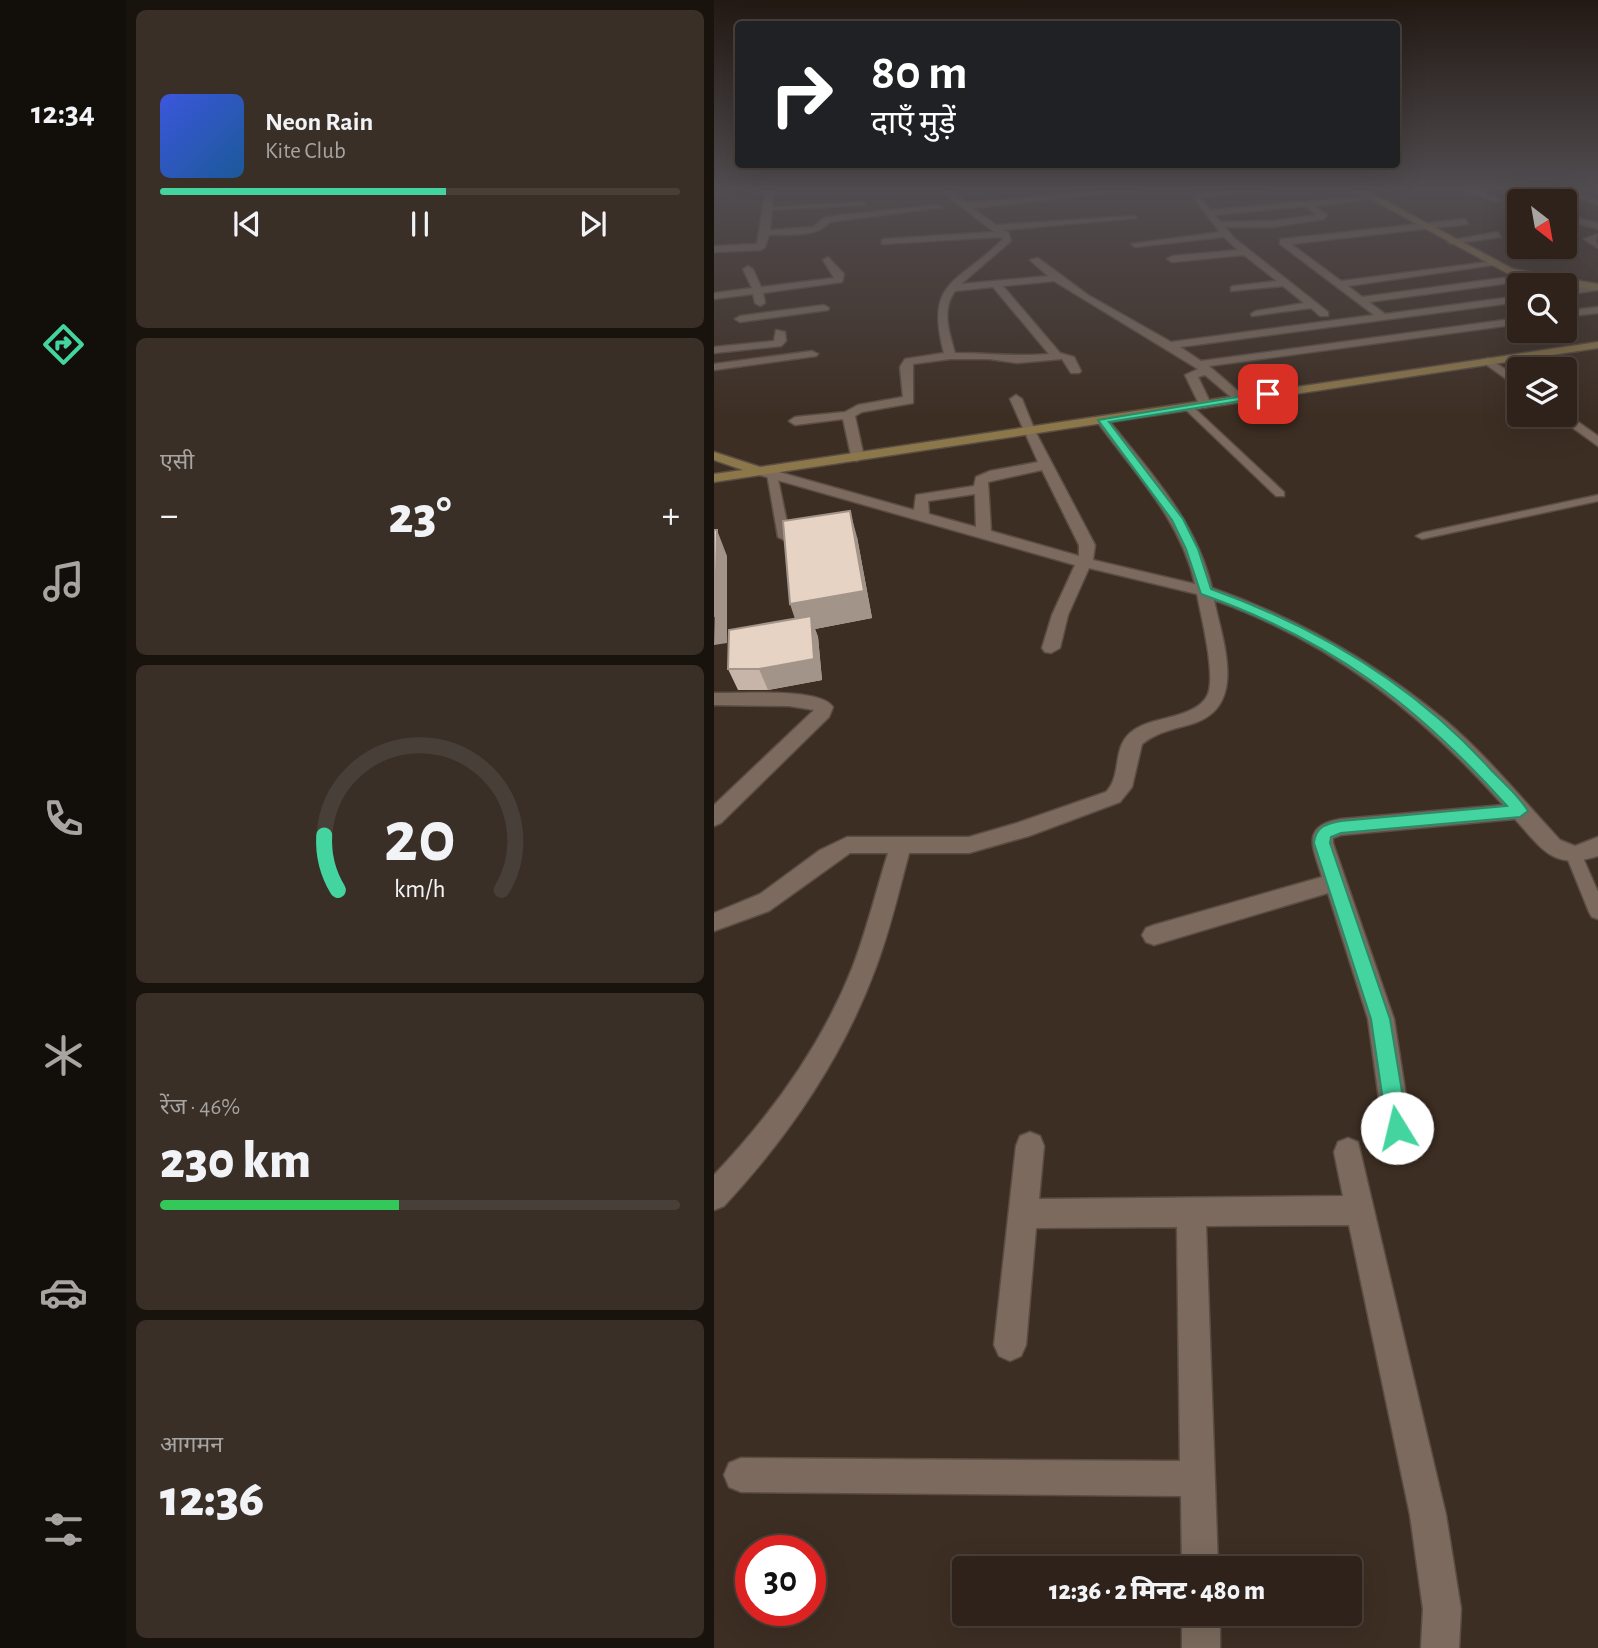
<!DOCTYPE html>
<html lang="hi">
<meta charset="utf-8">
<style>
:root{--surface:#2e221a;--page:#3a2f27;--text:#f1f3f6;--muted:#a7a4a2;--line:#493f39;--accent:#43d4a0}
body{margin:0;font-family:"Alegreya Sans","Noto Sans Devanagari",sans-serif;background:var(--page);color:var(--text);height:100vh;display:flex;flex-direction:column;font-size:26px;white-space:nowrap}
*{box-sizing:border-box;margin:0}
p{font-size:23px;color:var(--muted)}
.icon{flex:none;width:38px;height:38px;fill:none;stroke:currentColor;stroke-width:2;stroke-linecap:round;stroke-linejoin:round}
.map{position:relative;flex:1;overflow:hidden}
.side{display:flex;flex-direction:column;gap:10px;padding:10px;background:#19130e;width:588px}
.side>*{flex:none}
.hud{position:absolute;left:21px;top:21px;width:665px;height:147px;border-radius:7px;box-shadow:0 7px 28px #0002,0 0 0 2px var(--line);background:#202124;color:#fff;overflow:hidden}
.needle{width:46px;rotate:149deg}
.fabs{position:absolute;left:793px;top:189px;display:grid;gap:14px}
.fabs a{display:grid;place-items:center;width:70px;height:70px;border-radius:7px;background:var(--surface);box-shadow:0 7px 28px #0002,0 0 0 2px var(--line);font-size:35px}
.speed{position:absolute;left:21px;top:1535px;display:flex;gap:14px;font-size:35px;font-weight:700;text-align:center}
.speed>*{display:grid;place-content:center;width:91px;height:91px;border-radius:50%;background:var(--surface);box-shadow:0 7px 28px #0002,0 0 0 2px var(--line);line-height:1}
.speed .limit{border:10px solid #d22;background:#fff;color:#111}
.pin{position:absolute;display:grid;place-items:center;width:60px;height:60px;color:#fff;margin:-30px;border-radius:14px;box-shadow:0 4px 10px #0006}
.me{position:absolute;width:77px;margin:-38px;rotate:351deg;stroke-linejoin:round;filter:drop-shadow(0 0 5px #0008)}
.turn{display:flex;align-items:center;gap:24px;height:147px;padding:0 21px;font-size:32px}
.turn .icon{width:91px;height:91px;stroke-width:2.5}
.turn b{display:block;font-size:49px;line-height:60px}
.big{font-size:52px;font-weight:800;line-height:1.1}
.side .card{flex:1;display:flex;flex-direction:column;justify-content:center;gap:10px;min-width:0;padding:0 24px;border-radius:10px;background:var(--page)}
.side .dial{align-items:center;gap:0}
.dial svg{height:182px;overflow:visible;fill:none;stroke:var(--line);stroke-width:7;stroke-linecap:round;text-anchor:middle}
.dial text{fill:var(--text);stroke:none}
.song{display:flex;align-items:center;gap:21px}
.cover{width:84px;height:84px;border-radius:10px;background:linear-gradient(135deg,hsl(230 70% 55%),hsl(210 70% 35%))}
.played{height:7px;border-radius:4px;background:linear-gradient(90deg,var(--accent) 55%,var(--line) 55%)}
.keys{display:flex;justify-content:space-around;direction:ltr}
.heat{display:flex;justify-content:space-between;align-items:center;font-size:38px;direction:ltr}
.charge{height:10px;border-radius:5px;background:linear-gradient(90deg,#34c759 46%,var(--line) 0)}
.trip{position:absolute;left:238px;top:1556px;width:410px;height:70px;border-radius:7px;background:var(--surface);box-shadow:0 7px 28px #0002,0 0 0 2px var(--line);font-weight:800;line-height:70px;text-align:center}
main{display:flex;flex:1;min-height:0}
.dock{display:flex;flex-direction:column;width:126px;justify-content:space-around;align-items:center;background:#120e0a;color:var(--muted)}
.dock .icon{width:49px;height:49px}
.dock .selected{color:var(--accent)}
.dock b{font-size:32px;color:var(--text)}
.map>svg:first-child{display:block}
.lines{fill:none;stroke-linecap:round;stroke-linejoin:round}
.lane-casing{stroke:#5a4d43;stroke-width:3}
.street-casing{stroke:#5a4d43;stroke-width:3}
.secondary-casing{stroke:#5a4d43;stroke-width:3}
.lane{fill:#7b6a5d;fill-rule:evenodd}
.street{fill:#7b6a5d;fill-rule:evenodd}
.secondary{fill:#8c774a;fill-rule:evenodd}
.wall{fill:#c7b5a9}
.shaded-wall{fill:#a29489}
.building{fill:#e7d3c4;stroke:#a29489;stroke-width:2}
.route{fill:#43d4a0;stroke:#2c8a68;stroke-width:2}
</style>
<main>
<nav class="dock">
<b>12:34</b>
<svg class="icon selected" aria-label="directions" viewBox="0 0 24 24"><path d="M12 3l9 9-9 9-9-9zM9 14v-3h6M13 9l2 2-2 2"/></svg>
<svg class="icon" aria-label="music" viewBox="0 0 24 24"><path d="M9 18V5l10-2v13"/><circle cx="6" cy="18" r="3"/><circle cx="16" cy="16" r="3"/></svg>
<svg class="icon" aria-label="phone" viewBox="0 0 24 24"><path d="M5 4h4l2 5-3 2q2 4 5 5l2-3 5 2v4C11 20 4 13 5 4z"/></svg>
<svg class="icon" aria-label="climate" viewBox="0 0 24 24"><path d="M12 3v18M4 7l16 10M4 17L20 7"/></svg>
<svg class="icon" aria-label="car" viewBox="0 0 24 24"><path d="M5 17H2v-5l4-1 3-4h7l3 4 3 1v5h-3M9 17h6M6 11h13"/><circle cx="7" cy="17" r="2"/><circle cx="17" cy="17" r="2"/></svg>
<svg class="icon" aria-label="filters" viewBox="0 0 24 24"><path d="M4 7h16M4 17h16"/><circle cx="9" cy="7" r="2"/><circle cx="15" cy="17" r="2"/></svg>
</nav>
<section class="side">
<div class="card">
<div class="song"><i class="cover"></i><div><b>Neon Rain</b><p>Kite Club</p></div></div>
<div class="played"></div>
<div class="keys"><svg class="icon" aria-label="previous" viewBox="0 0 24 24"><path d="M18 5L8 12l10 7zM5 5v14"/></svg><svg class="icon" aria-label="pause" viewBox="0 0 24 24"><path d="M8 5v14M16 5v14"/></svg><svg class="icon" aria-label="next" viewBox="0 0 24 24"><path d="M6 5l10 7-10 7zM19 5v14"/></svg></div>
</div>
<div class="card"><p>एसी</p>
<div class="heat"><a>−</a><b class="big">23°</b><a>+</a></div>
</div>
<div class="card dial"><svg viewBox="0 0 100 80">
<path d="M14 69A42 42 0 1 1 86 69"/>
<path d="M14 69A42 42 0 0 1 8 45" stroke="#43d4a0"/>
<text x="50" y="56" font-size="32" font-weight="700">20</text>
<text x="50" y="72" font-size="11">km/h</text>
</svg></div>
<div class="card"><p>रेंज · 46%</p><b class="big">230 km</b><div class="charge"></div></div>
<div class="card"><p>आगमन</p><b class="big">12:36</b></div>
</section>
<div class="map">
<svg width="884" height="1648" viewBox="0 0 884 1648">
<rect width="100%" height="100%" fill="#3d2e23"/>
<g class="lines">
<g class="lane-casing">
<path id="lane" d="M 149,202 L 151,205 L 50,210 L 53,208 Z
M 471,405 L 477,405 L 570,492 L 570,496 L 562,496 L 471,409 Z
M 58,471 L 63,474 L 76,537 L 70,540 L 64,537 L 53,474 Z
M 884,495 L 884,501 L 708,539 L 702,536 L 708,533 Z
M 860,849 L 866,851 L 884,892 L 884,919 L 878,917 L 875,912 L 852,855 L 854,851 Z"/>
</g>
<g class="street-casing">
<path id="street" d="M 52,188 L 60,188 L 56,230 L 99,227 L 110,218 L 127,215 L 225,205 L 229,207 L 116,222 C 102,238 75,234 55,235 L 51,247 L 47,250 L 0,252 L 0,246 L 43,244 Z
M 224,188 L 233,188 L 253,203 L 418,188 L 445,188 L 258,208 L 282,225 L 419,216 L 423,218 L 288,230 L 294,232 L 297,241 L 247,284 L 334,276 L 316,260 L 324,258 L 374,295 L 457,342 L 660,315 L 566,244 L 566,240 L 569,239 L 751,219 L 754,224 L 577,244 L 627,281 L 781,261 L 786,264 L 634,286 L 648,297 L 817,274 L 822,277 L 817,280 L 655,302 L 671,314 L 805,296 L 805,302 L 466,347 L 487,361 L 805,318 L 805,324 L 495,366 L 533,399 L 523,402 L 491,375 L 484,377 L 497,404 L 491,408 L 485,404 L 471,375 L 484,369 L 340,281 L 289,286 L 346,353 L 360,357 L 367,371 L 365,373 L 357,373 L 348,359 L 303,363 L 275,359 L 236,359 L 199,364 L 199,403 L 148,412 L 141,416 L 150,457 L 143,461 L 138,460 L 129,419 L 81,425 L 75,421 L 81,417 L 131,412 L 144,405 L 189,397 L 186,367 L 191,359 L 230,353 C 210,279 245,284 289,239 L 286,237 L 168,244 L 168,240 L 171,239 L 280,232 ZM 279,287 L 335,354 C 303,357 273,353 241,353 C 235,332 227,310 241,291 Z
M 542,188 L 569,188 L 486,198 L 496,210 L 658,196 L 662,198 L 600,206 L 613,215 L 610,219 L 559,227 L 511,227 L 520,238 L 614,312 L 614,316 L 606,316 L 597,308 L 538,316 L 537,314 L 542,311 L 590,303 L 569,286 L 517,291 L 517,287 L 520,286 L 563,281 L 530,255 L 458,262 L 453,259 L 458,256 L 524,250 L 510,237 L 421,247 L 417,244 L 506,232 L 477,194 ZM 591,206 L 603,215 L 559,221 L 507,222 L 500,215 Z
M 747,188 L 758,188 L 788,200 L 781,202 Z
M 834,188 L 845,188 L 884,200 L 884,205 Z
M 850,215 L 884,223 L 884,229 L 850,220 Z
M 784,232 L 787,237 L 737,244 L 733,241 Z
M 884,234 L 882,240 L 884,248 L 870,239 Z
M 114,257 L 130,274 L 128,282 L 49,293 L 51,303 L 46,306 L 41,303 L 39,294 L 0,299 L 0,293 L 38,288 L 29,269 L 34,266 L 39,269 L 47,287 L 120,278 L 109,260 Z
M 884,284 L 884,290 L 850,295 L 850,289 Z
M 110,305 L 115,308 L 114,310 L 26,322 L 21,319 L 26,316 Z
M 884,307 L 884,313 L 850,317 L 850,311 Z
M 62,330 L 71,332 L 72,341 L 67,346 L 0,353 L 0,347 L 60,341 Z
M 98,351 L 104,354 L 102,356 L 0,370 L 0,364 Z
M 774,358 L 805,378 L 805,388 L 770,363 L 768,361 Z
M 302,395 L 308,399 L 321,431 L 381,545 L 379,560 L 481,584 C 466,518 420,473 382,420 L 388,416 L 392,417 C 435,471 482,520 498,588 C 583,618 662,663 732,721 C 773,756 809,800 846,840 L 861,846 L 884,837 L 884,856 C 839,870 829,850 801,819 L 627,835 L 619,838 L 619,843 L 680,1019 L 697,1128 L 693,1137 L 683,1141 L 673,1137 L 669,1128 L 654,1019 L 614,893 L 440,945 L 432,942 L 428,935 L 432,928 L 440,925 L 608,877 C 599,847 586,826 627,819 L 789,805 C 708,714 616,641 500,600 C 508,639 533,703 483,722 C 464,729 445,730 428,744 L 418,787 L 406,802 L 315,836 L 255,853 L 195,853 C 185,891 176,930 162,967 C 129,1057 75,1136 10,1206 L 0,1210 L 0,1175 C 58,1114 108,1045 139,966 C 153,929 162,891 174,853 L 136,853 L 55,911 L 0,931 L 0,913 L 46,894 L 106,850 L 133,837 L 255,837 L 303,823 L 392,792 C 408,776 398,749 416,733 C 430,721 450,720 467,714 C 476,711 488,706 493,696 C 503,678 487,616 483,594 L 375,568 L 354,615 L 346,648 L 337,653 L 331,652 L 328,648 L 338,615 L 361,565 L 42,474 L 40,471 L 47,467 L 200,510 L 202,495 L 260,486 L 262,477 L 276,471 L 324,462 L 296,399 ZM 328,470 L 365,545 L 365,556 L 277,531 L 274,482 ZM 261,494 L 262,527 L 215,514 L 214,501 Z
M 850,412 L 884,436 L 884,446 L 841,415 L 850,415 Z
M 0,693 C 24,694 105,687 119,707 L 115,717 L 7,823 L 0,826 L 0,805 L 100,710 L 75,706 L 0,705 Z
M 316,1132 L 326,1136 L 330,1146 L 325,1199 L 629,1196 L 620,1152 L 624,1142 L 634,1138 L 644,1142 L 732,1515 L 747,1609 L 745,1648 L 707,1648 L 709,1609 L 696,1515 L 635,1225 L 492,1226 L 504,1568 L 468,1568 L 467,1496 L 27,1492 L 15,1487 L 10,1475 L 15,1463 L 27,1458 L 466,1461 L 463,1227 L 322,1228 L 312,1345 L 307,1356 L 296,1361 L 285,1356 L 280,1345 L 302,1146 L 306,1136 Z
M 468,1614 L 506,1614 L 506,1648 L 468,1648 Z"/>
</g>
<g class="secondary-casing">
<path id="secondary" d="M 637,188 L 647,188 L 799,269 L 884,284 L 884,290 L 817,280 L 793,273 Z
M 884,342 L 884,348 L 0,482 L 0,474 L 29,470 L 0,460 L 0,452 L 46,467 Z"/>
</g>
<use href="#lane" class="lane"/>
<use href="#street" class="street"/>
<use href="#secondary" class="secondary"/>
</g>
<path class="wall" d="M 143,537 L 158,618 L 101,629 L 104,637 L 108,680 L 54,690 L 24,690 L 14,669 L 81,619 Z"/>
<path class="shaded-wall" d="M 136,511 L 143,537 L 158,618 L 101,629 L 104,637 L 108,680 L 54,690 L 45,669 L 85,631 L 76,604 Z
M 3,530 L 13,556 L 13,643 L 0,645 Z"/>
<path class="building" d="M 136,511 L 150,591 L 76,604 L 69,521 Z
M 0,530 L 3,530 L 1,615 L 0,616 Z
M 97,616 L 100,659 L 45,669 L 14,669 L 15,630 Z"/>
<linearGradient id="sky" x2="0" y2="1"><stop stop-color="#221913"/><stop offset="0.45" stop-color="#514c50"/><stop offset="1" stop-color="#514c50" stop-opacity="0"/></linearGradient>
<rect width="884" height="419" fill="url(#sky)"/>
<path class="route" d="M 554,392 L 557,393 L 557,396 L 395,422 L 469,519 L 484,549 L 497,589 C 603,627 702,686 778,771 C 790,783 805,796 814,811 L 806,817 L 627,833 L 617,837 L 616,843 L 676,1019 L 694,1128 L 691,1135 L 683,1138 L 676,1135 L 673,1128 L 657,1019 L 600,843 C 602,826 612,824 627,821 L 793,806 C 702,704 617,640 487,594 L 472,549 L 458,520 L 384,420 Z"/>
</svg>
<div class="fabs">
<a><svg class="needle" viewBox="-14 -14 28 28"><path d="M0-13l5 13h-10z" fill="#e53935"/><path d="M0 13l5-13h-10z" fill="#a7a4a2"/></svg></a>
<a><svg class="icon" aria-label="search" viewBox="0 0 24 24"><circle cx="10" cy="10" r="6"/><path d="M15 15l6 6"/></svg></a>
<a><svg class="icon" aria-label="layers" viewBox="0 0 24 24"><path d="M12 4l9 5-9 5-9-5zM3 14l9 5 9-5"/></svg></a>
</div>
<div class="speed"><div class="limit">30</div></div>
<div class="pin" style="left:554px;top:394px;background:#d93025"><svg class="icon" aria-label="arrive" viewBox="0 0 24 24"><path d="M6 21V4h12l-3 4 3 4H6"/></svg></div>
<svg class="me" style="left:683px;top:1128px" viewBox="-20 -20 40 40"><circle r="19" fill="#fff"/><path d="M0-13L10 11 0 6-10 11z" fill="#43d4a0"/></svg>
<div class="trip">12:36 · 2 मिनट · 480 m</div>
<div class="hud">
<div class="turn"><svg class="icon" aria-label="right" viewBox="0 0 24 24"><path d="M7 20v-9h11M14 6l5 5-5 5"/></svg><div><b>80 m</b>दाएँ मुड़ें</div></div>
</div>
</div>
</main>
